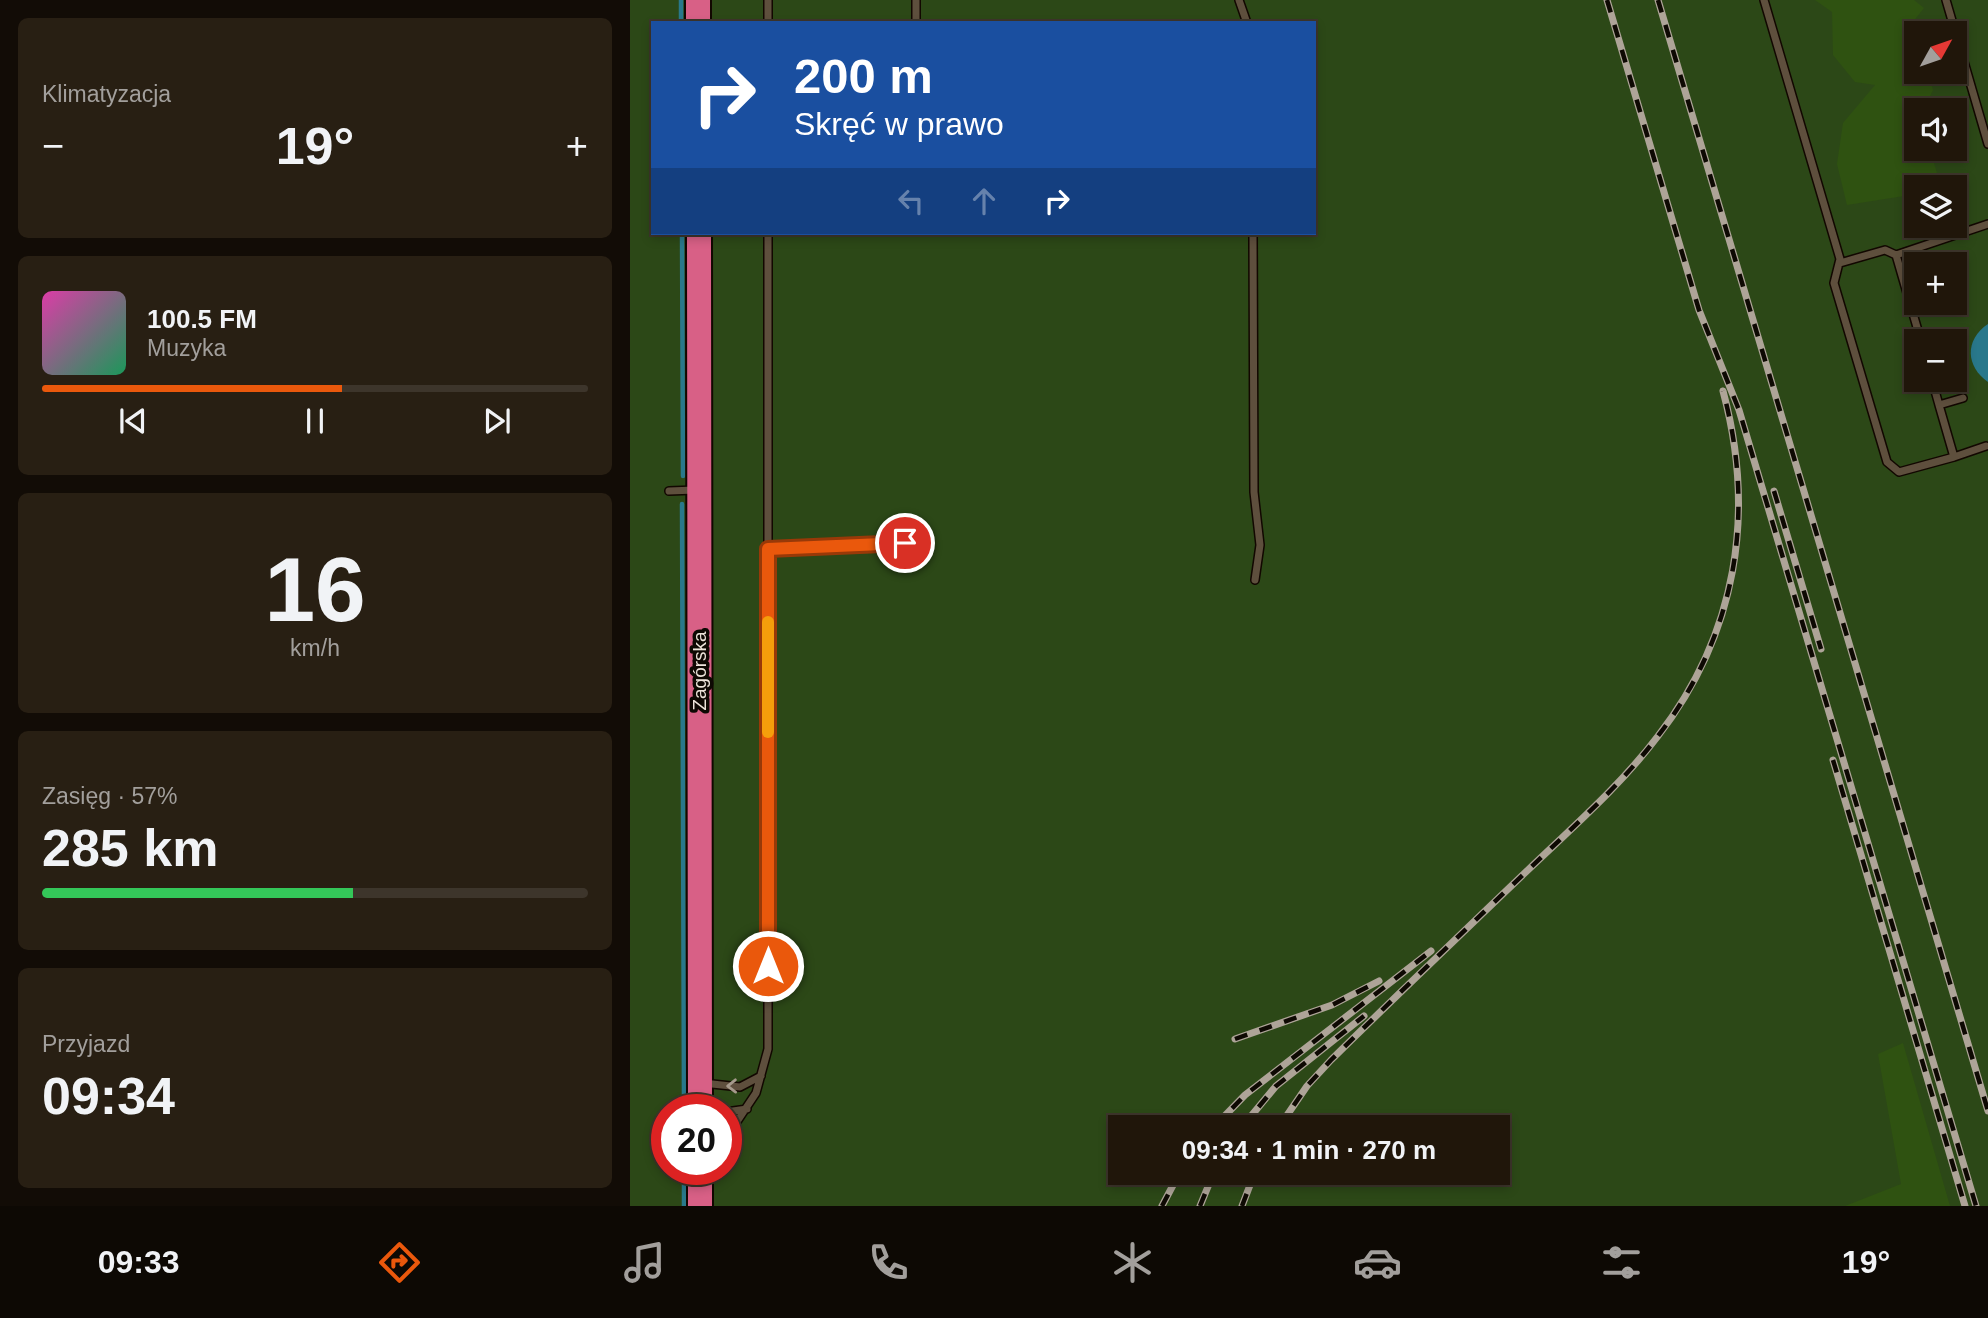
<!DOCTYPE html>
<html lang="pl">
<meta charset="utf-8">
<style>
:root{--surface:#20160a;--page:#281f13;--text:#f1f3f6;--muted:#a29f9c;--line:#3d352b;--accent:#ea580c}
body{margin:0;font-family:Helvetica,sans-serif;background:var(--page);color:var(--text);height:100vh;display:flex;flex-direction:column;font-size:26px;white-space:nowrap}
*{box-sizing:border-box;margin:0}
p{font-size:23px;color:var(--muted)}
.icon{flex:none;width:38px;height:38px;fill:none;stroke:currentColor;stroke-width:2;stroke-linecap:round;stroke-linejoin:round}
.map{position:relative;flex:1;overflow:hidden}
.side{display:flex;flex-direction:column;gap:18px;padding:18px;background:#120c06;width:630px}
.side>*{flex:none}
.hud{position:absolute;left:21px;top:21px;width:665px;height:214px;border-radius:0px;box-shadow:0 4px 10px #0003,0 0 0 2px var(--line);background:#1a4fa0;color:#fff;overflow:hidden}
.needle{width:46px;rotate:50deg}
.fabs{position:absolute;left:1274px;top:21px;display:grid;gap:14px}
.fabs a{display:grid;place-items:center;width:63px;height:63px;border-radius:0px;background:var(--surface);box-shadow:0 4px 10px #0003,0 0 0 2px var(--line);font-size:35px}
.speed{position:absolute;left:21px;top:1094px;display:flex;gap:14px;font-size:35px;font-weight:700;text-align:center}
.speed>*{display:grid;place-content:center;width:91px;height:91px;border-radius:50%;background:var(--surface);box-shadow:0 4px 10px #0003,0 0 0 2px var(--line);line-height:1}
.speed .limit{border:10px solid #d22;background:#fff;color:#111}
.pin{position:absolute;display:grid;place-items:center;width:60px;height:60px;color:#fff;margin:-30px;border:4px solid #fff;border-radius:50%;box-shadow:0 2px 7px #0007}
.me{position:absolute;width:77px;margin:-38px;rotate:0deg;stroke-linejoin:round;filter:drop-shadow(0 0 5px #0008)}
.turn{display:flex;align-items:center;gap:24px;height:147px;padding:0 28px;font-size:32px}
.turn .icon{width:91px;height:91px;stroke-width:2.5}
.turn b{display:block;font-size:49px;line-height:60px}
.lanes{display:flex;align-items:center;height:66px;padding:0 28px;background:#0003;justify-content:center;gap:35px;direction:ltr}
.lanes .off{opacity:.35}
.big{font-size:52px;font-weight:800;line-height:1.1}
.side .tile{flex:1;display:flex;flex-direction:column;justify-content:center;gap:10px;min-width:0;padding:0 24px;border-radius:10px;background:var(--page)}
.side .dial{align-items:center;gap:0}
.dial b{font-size:91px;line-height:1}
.song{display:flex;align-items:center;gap:21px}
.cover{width:84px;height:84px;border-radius:10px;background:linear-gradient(135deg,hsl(320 70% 55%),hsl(150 70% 35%))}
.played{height:7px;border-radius:4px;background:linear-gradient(90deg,var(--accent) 55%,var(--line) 55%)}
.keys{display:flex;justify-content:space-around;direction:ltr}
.heat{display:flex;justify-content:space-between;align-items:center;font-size:38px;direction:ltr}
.charge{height:10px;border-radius:5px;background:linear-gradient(90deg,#34c759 57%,var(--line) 0)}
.trip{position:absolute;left:478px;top:1115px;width:402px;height:70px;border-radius:0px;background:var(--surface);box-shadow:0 4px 10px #0003,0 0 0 2px var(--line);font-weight:800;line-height:70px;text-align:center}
.tabs{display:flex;height:112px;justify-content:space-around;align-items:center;background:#0d0904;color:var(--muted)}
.tabs .icon{width:49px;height:49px}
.tabs .active{color:var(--accent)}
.tabs b{font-size:32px;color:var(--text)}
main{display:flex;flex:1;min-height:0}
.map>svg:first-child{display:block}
.green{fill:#2c4817;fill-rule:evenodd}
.forest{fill:#2f5211}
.water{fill:#29788b}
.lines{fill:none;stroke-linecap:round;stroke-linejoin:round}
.stream{stroke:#29788b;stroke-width:4.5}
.lane-casing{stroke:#120700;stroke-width:10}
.highway-casing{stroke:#120700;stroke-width:28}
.lane{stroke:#5e4f3d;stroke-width:7}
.highway{stroke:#d86086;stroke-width:24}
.rail-casing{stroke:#aea498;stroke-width:7}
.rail{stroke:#0e0903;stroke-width:4.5;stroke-dasharray:13;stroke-linecap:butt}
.oneway{stroke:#a69a8c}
.route-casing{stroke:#983908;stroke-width:18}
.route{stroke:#ea580c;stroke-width:12}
.slow{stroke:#f59e0b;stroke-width:12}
.labels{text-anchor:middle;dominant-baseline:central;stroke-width:7;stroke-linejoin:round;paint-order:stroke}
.street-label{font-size:19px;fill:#ede4da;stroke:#0e0903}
</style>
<main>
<section class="side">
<div class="tile"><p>Klimatyzacja</p>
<div class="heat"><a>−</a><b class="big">19°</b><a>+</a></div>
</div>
<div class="tile">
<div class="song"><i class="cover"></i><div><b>100.5 FM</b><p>Muzyka</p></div></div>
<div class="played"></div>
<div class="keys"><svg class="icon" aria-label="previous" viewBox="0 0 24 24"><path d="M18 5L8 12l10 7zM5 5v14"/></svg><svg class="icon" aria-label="pause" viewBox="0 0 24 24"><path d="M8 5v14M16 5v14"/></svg><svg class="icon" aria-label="next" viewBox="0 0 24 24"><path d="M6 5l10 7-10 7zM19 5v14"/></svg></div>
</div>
<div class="tile dial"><b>16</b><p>km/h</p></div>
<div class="tile"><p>Zasięg · 57%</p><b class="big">285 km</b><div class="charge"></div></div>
<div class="tile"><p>Przyjazd</p><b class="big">09:34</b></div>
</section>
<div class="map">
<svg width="1358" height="1206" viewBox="0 0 1358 1206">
<rect width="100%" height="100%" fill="#2a1d0d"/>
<path class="green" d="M 0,0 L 1358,0 L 1358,1206 L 0,1206 ZM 23,23 L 684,23 L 684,233 L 23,233 ZM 1286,33 L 1325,33 L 1325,72 L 1286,72 ZM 1286,110 L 1325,110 L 1325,149 L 1286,149 ZM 1286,187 L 1325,187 L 1325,226 L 1286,226 ZM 1286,264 L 1325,264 L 1325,303 L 1286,303 ZM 1286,341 L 1325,341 L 1325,380 L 1286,380 ZM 37,1110 L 96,1110 L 96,1169 L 37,1169 ZM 490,1127 L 868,1127 L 868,1172 L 490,1172 Z"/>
<path class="forest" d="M 1185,0 L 1284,0 L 1294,8 L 1282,23 L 1287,33 L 1286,72 L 1298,72 L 1303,90 L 1293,110 L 1286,110 L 1286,149 L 1300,149 L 1311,187 L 1286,187 L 1286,209 L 1274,196 L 1217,205 L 1207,164 L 1213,123 L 1245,85 L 1225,82 L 1203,55 L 1202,12 Z
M 1273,1043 L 1320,1206 L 1215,1206 L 1271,1184 L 1248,1054 Z"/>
<path class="water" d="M 1358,324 L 1358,382 C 1336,367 1334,340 1358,324 Z"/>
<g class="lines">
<path class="stream" d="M 51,0 L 51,23
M 52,233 L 53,476
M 52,504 L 54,1110
M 54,1169 L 54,1206"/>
<g class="lane-casing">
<path id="lane" d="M 286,0 L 286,23
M 609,0 L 617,23
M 1134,0 L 1210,259 L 1204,283 L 1257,462 L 1269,472 L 1324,457 L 1309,405
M 1316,0 L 1358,144
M 138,23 L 138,0
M 623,233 L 624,492 L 630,545 L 625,580
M 1210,263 L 1255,250 L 1266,255
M 1291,341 L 1266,255 L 1358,224
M 1302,380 L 1309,405 L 1333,398
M 1324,457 L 1356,446
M 39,491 L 65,490
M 138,549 L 275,543
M 73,1083 L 110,1087 L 131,1076
M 96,1112 L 117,1109
M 96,1138 L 126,1093 L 138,1049 L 138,233"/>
</g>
<g class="highway-casing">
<path id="highway" d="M 68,0 L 68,23
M 69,233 L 70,1110
M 70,1169 L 70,1206"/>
</g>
<use href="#lane" class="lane"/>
<use href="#highway" class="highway"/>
<g class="rail-casing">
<path id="rail" d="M 977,0 L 1069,310 L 1109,410 L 1346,1206
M 1028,0 L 1358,1111
M 1144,491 L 1191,649
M 1203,760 L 1335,1206
M 605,1039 L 702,1005 L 749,981
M 584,1127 L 615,1095 L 801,951
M 612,1127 L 646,1086 L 734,1016
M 649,1127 L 677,1086 L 701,1060 C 767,995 833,932 899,869 C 944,826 991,785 1028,736 C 1107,634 1126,513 1093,391
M 532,1206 L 550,1172
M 570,1206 L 584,1172
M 612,1206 L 625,1172"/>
</g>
<use href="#rail" class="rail"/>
</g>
<defs><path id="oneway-chevron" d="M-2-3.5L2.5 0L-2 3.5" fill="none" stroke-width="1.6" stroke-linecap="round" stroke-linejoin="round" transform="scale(1.75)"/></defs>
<use class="oneway" href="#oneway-chevron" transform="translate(102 1086) rotate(179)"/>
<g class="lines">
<g class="route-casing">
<path id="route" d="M 138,966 L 138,549 L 275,543"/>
</g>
<use href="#route" class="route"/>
<path class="slow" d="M 138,622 L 138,732"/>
</g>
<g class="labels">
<g class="street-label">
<text transform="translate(69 671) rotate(-90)">Zagórska</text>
</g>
</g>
</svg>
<div class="fabs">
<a><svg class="needle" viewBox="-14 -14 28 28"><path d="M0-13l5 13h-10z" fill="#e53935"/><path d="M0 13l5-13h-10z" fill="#a29f9c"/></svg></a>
<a><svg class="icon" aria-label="sound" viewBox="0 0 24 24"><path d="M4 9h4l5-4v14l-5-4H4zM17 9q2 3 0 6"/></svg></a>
<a><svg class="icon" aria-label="layers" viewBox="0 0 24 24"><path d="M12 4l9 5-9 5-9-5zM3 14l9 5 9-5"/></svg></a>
<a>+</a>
<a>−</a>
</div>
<div class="speed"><div class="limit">20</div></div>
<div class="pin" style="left:275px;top:543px;background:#d93025"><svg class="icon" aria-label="arrive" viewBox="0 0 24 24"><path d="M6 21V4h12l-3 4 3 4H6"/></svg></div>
<svg class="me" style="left:138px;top:966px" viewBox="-20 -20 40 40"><circle r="17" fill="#ea580c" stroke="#fff" stroke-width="3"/><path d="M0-11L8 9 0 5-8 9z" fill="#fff"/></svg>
<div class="trip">09:34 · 1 min · 270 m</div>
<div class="hud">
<div class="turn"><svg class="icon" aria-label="right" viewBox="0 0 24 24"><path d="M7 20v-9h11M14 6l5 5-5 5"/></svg><div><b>200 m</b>Skręć w prawo</div></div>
<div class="lanes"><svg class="icon off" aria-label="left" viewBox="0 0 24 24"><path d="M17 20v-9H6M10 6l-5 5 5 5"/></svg><svg class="icon off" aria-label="ahead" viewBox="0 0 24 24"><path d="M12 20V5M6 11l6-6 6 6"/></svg><svg class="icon" aria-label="right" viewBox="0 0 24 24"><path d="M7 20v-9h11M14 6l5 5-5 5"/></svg></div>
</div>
</div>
</main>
<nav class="tabs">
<b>09:33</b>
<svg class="icon active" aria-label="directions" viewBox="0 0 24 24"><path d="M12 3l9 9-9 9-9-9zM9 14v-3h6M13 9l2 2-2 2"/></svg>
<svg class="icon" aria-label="music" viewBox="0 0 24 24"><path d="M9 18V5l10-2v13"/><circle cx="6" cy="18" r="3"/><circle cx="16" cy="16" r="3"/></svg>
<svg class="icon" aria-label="phone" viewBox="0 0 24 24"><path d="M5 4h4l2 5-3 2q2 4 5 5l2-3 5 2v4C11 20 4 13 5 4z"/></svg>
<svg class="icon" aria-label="climate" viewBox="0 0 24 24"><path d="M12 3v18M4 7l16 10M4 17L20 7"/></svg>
<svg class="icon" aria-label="car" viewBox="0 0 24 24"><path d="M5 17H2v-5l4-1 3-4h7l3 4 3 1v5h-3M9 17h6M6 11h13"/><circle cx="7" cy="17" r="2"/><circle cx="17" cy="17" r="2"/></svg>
<svg class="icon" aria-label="filters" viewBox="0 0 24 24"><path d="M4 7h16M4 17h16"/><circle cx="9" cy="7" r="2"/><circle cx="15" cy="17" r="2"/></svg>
<b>19°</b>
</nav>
